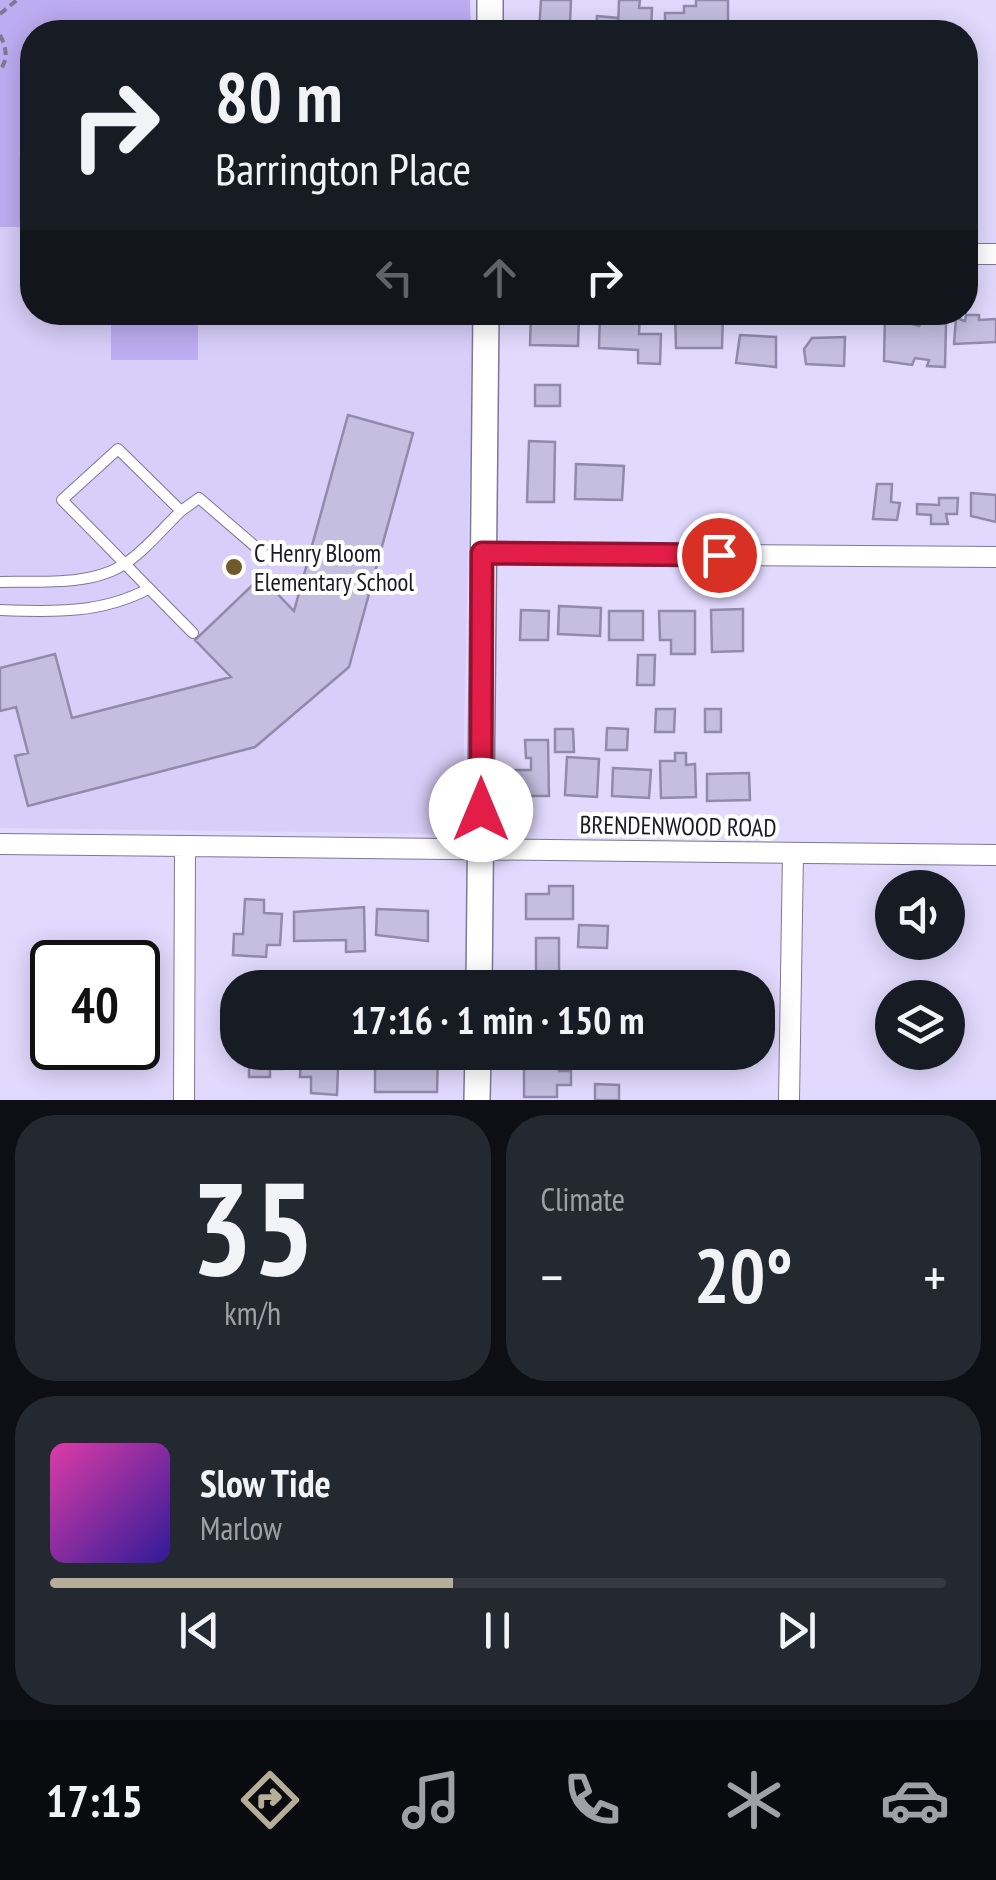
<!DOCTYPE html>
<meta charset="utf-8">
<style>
:root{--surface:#171b24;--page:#242831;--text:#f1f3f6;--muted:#9ea1a6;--line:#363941;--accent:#b7ae9a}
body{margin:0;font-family:"PT Sans Narrow",sans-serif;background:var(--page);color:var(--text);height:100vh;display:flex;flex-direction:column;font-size:38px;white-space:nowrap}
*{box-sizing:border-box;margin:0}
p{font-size:32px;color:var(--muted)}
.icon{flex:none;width:55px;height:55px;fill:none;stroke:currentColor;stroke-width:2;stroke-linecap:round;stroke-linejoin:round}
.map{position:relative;height:1100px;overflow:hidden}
.side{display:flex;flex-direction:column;gap:15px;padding:15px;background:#0d0f14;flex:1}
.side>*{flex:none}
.banner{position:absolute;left:20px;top:20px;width:958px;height:305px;border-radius:40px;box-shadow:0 5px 25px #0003;background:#171b24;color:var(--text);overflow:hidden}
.tools{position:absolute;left:875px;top:870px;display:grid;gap:20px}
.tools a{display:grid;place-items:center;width:90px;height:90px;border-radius:50%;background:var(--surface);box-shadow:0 5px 25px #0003;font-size:50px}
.speed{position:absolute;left:30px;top:940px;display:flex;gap:20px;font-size:50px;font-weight:700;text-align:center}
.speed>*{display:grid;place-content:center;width:130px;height:130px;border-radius:50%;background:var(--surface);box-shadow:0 5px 25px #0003;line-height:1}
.speed .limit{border:5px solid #111;border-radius:15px;background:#fff;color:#111}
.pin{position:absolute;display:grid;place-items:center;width:85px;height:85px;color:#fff;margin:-42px;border:5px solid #fff;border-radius:50%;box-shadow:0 2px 10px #0007}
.me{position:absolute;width:110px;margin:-55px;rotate:0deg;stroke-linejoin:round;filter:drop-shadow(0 0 8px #0008)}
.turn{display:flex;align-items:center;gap:35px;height:210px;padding:0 30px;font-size:45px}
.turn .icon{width:130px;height:130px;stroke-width:2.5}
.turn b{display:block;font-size:70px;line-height:85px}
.lanes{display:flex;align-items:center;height:95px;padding:0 30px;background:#0003;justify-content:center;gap:50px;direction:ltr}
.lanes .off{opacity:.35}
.big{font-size:75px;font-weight:700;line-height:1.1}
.side .tile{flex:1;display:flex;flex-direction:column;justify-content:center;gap:15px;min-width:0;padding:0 35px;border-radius:40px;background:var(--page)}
.side .dial{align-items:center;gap:0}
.dial b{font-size:130px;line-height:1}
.song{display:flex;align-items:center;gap:30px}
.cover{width:120px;height:120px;border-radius:15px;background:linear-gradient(135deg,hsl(320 70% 55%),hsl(250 70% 35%))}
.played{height:10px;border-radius:5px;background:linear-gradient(90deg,var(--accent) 45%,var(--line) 45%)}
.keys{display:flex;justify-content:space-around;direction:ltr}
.heat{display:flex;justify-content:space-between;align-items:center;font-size:55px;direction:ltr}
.side .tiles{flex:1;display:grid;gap:15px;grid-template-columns:1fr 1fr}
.tile:last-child{grid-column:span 2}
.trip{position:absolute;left:220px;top:970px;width:555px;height:100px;border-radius:40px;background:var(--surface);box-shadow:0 5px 25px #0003;font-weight:700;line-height:100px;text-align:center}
.tab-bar{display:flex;height:160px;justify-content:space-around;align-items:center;background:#090b0e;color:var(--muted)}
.tab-bar .icon{width:70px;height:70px}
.tab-bar .current{color:var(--accent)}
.tab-bar b{font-size:45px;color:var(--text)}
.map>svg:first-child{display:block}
.built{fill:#d7cef9}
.green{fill:#bcacf1}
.building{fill:#c4bee0;stroke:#918aab;stroke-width:2.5}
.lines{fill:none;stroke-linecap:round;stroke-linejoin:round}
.service-casing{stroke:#7e7797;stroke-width:12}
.minor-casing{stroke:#7e7797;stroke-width:22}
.tertiary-casing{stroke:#7e7797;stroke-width:28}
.path{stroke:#7e7991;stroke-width:4;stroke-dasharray:8 5;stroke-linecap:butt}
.service{stroke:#fff;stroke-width:10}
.minor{stroke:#fff;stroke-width:20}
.tertiary{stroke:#fff;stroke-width:25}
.route-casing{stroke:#92132f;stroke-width:25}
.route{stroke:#e11d48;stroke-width:18}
.poi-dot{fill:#705a2a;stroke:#fff;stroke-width:4}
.labels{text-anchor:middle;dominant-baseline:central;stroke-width:8;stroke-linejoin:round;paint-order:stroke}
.poi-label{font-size:25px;fill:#1d1a27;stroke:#fff;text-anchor:start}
.street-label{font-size:25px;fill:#1d1a27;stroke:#fff}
</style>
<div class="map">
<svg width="996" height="1100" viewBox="0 0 996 1100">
<rect width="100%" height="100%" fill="#e1dafe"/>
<path class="built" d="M 0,227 L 32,227 L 32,312 L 473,313 L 462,829 L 457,834 L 0,828 Z"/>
<path class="green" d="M 0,0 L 470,0 L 471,32 L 32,32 L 32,227 L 0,227 Z
M 111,313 L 198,313 L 198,360 L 111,360 Z"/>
<path class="building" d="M 541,0 L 571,0 L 570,22 L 583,22 L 583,32 L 539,32 Z
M 619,0 L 640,0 L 639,8 L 652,8 L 651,32 L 618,32 Z
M 696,0 L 728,0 L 728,32 L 665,32 L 665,13 L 684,13 L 684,6 L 696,6 Z
M 597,16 L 618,18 L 617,32 L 596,32 Z
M 32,156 L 32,221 L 21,221 L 21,157 Z
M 531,312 L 579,312 L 578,346 L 530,345 Z
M 600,312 L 640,312 L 639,334 L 661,334 L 660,364 L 638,363 L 638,350 L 599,348 Z
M 675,312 L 723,312 L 722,348 L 676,348 Z
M 885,313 L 913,313 L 912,324 L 919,326 L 922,322 L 946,324 L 945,367 L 927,366 L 929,360 L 915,358 L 912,365 L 884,361 Z
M 966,315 L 979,315 L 979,320 L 996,319 L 996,342 L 954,344 L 956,318 L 965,321 Z
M 740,335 L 776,337 L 776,367 L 736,363 Z
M 845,337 L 844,366 L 806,364 L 804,349 L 812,338 Z
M 535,385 L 560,385 L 560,406 L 535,406 Z
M 348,415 L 413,433 L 349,667 L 255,747 L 28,806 L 15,756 L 28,753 L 16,707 L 0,711 L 0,668 L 55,654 L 72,718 L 231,677 L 195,640 L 261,577 L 294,611 Z
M 529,441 L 555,442 L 554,502 L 527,502 Z
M 576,464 L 624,466 L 622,500 L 575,499 Z
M 877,484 L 892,484 L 891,502 L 900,503 L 897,520 L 873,519 Z
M 971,493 L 996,495 L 996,522 L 971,516 Z
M 939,498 L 958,498 L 957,514 L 946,514 L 948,524 L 931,524 L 931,515 L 917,514 L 917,504 L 939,505 Z
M 559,606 L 601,608 L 600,636 L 558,634 Z
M 743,609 L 743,651 L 712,652 L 711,610 Z
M 521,610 L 549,611 L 548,640 L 520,640 Z
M 609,611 L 643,611 L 643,640 L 609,640 Z
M 659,611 L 695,611 L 695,654 L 671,654 L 671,640 L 660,640 Z
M 638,655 L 655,655 L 654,685 L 637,685 Z
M 656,709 L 675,709 L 674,732 L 655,732 Z
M 705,709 L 721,709 L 721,732 L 705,732 Z
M 607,728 L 628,729 L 627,750 L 606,750 Z
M 555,729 L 573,729 L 574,752 L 555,752 Z
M 525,740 L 548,740 L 549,796 L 507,796 L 507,770 L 531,770 L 531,758 L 526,758 Z
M 675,753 L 686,753 L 686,765 L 695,764 L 696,797 L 661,798 L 660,761 L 675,761 Z
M 567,757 L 599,759 L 597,797 L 565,795 Z
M 613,768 L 651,770 L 649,798 L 612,796 Z
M 749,773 L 750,800 L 707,801 L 707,774 Z
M 549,886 L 573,886 L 573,919 L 526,919 L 526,894 L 549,894 Z
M 245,899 L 264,900 L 264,913 L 282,914 L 280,945 L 267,945 L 266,957 L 233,955 L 234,934 L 243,934 Z
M 364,907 L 365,951 L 346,952 L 346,940 L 294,941 L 294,912 Z
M 377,909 L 428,911 L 428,941 L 376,935 Z
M 579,925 L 608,926 L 607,948 L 578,947 Z
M 536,938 L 559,938 L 559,978 L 536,978 Z
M 249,1052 L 282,1052 L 282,1069 L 270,1069 L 270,1077 L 249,1077 Z
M 301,1052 L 351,1052 L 350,1068 L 338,1068 L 337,1095 L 311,1093 L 311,1077 L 300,1077 Z
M 375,1053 L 438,1054 L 437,1092 L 375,1092 Z
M 524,1065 L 559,1065 L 559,1071 L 571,1071 L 571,1085 L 557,1085 L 557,1097 L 524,1097 Z
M 595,1084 L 619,1085 L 619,1100 L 595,1100 Z"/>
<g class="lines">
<g class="service-casing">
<path id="service" d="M 181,511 L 199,498 L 265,555
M 0,582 C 38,581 90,586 123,565 C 144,552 163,528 181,511 L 118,449 L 62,500 C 106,544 149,589 193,633
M 0,610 C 52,612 101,614 148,589"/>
</g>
<g class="minor-casing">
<path id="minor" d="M 965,254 L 996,254
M 482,553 L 996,557
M 0,844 L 996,855
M 184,1100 L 185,846
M 789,1100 L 793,853"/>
</g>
<g class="tertiary-casing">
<path id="tertiary" d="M 490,32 L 490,0
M 479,988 L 486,312
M 477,1100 L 478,1052"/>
</g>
<path class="path" d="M 0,14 L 17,0
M 0,35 C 7,49 8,58 0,71"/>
<use href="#service" class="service"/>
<use href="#minor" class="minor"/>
<use href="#tertiary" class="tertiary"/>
</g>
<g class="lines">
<g class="route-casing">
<path id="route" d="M 481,810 L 482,553 L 719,555"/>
</g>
<use href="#route" class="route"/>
</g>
<circle class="poi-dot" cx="234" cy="567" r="10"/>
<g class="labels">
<g class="poi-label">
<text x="254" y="553">C Henry Bloom<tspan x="254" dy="29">Elementary School</tspan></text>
</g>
<g class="street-label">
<text transform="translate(678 826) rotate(1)">BRENDENWOOD ROAD</text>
</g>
</g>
</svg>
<div class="tools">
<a><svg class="icon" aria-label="sound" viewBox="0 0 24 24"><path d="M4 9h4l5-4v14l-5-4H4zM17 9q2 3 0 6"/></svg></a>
<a><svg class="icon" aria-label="layers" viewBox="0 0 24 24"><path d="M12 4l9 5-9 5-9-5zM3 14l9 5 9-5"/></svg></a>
</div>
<div class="speed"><div class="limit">40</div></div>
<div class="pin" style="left:719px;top:555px;background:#d93025"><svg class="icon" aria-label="arrive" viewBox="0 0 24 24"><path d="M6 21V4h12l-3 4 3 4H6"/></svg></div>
<svg class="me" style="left:481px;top:810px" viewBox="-20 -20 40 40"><circle r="19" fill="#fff"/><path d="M0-13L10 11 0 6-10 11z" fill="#e11d48"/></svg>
<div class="trip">17:16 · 1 min · 150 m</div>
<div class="banner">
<div class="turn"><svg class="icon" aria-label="right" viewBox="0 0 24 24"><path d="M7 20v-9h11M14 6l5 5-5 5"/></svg><div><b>80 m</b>Barrington Place</div></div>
<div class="lanes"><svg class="icon off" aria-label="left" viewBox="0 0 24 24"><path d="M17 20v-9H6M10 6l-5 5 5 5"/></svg><svg class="icon off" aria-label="ahead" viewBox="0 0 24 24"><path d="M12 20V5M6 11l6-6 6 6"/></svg><svg class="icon" aria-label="right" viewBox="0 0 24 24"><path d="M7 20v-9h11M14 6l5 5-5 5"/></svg></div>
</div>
</div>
<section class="side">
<div class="tiles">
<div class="tile dial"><b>35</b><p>km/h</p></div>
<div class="tile"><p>Climate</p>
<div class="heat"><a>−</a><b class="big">20°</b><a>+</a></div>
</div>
<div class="tile">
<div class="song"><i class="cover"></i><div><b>Slow Tide</b><p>Marlow</p></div></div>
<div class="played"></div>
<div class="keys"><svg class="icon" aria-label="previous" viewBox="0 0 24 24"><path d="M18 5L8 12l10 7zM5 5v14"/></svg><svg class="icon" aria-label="pause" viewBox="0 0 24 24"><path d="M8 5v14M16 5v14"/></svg><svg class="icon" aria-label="next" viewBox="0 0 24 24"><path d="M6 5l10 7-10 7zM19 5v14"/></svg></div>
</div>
</div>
</section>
<nav class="tab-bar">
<b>17:15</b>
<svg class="icon current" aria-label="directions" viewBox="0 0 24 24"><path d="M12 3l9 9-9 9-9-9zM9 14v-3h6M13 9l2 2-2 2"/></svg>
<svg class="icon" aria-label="music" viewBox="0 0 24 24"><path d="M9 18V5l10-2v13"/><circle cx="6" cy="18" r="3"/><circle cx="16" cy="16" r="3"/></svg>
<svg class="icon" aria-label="phone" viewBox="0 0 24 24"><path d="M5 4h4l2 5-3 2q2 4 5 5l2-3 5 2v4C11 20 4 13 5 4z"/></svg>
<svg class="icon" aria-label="climate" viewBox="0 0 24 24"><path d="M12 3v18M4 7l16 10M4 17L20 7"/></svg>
<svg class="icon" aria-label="car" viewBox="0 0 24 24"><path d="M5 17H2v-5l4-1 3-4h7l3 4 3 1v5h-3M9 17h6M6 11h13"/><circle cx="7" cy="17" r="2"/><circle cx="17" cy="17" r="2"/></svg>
</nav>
